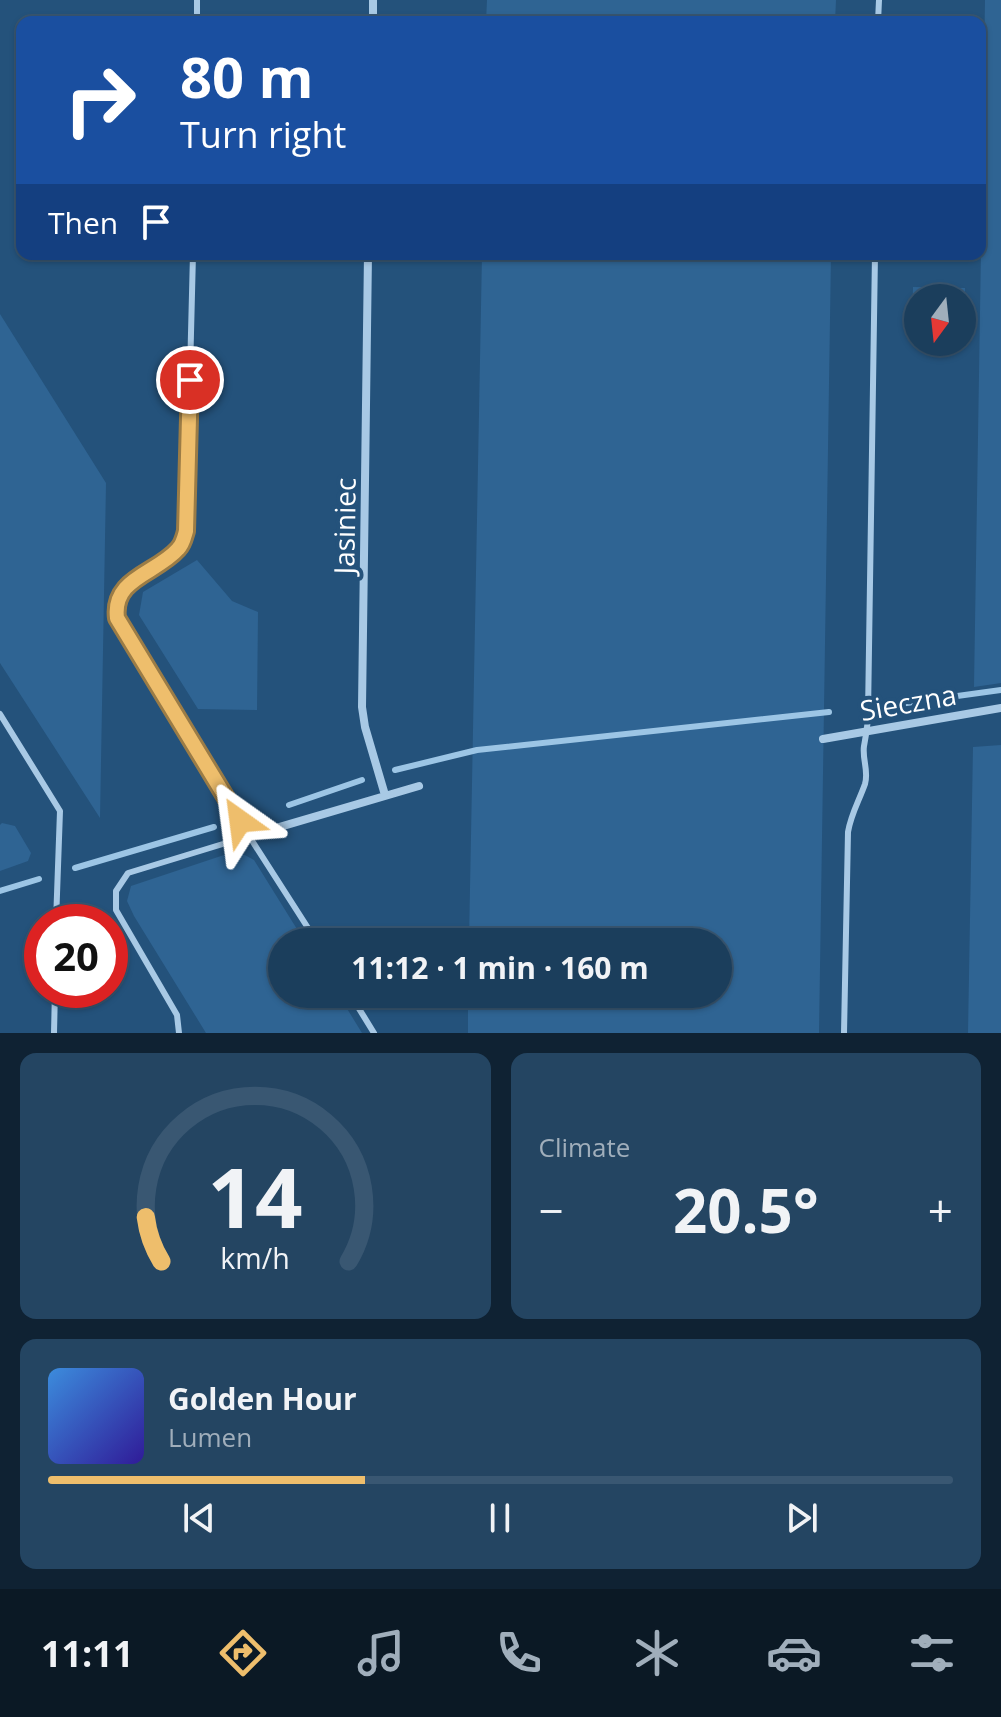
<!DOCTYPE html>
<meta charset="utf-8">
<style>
:root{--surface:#1b3e5c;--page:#244562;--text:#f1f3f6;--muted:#a0aebb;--line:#395772;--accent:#eebe6c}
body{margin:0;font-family:"Open Sans",sans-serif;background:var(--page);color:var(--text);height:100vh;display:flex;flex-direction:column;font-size:30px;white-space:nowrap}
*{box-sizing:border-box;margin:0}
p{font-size:26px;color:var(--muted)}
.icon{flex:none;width:44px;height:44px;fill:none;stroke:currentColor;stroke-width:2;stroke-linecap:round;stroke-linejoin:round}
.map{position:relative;height:1033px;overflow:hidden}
.details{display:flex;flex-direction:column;gap:20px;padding:20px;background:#0f2233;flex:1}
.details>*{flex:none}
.top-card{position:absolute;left:16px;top:16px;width:970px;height:244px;border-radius:16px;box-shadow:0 2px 6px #0004,0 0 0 2px var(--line);background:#1a4fa0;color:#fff;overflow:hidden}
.needle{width:52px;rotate:195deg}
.fabs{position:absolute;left:904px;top:284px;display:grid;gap:16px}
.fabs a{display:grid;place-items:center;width:72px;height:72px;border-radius:50%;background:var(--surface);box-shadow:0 2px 6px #0004,0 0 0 2px var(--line);font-size:40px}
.speed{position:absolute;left:24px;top:904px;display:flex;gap:16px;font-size:40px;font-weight:700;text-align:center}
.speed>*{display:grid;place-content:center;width:104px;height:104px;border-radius:50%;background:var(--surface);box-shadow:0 2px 6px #0004,0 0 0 2px var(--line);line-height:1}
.speed .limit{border:12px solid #d22;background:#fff;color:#111}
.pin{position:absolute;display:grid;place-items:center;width:68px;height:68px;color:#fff;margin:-34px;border:4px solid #fff;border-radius:50%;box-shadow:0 2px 8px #0007}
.me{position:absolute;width:88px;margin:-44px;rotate:329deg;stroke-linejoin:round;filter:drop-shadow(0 0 6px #0008)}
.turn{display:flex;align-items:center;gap:28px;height:168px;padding:0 32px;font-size:36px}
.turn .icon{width:104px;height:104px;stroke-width:2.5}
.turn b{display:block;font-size:56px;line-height:68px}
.then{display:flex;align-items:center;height:76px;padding:0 32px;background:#0003;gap:16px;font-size:30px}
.big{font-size:60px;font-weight:700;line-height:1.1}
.details .card{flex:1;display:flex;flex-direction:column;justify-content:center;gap:12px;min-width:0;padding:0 28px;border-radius:16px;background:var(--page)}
.details .dial{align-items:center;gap:0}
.dial svg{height:208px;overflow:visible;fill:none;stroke:var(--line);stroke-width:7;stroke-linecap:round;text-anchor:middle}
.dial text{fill:var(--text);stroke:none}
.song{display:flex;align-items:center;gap:24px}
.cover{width:96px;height:96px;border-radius:12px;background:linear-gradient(135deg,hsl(210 70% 55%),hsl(250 70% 35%))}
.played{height:8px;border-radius:4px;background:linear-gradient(90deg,var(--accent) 35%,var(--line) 35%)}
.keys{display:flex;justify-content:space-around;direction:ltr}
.heat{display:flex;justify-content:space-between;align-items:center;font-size:44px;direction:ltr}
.details .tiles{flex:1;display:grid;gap:20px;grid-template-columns:1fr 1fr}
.card:last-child{grid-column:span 2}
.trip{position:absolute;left:268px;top:928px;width:464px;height:80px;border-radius:40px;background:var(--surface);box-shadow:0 2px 6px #0004,0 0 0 2px var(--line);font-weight:700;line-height:80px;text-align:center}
.menu{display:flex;height:128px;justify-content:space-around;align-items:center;background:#0b1925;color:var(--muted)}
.menu .icon{width:56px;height:56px}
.menu .current{color:var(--accent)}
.menu b{font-size:36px;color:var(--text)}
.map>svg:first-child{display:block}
.green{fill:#2f6493}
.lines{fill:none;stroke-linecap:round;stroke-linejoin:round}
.stream{stroke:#9cc5e5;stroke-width:6}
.service{stroke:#a8c9e5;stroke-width:6}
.minor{stroke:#a8c9e5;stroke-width:8}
.route-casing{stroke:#9b7c46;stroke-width:20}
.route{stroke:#eebe6c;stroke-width:14}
.labels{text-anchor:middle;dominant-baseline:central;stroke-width:8;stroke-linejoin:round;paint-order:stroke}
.street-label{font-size:28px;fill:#fff;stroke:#24527b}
</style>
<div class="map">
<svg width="1001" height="1033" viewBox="0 0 1001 1033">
<rect width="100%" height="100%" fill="#24527b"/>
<path class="green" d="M 487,0 L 836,0 L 835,22 L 486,22 Z
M 985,0 L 1001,0 L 1001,683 L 974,687 Z
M 482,254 L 831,254 L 819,1033 L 468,1033 L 468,994 L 718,994 L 718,942 L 469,942 Z
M 913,287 L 965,288 L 964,328 L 962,328 L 962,298 L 918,298 L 918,328 L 912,328 Z
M 0,314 L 106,483 L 100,818 L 0,663 Z
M 197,560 L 232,601 L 258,612 L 257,710 L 198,709 L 139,615 L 143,592 Z
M 1001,745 L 1001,1033 L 968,1033 L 973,747 Z
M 2,823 L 15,826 L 31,853 L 28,861 L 0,871 L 0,825 Z
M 230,853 L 243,854 L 254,860 L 305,942 L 282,942 L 282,994 L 338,994 L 362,1033 L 206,1033 L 134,916 L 127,901 L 131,886 Z"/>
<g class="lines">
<path class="stream" d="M 892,705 L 1001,690
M 395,770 L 477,750 L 829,712
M 289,805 L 362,780
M 75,868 L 214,827
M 0,891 L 39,879"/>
<path class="service" d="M 197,22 L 197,0
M 878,22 L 879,0
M 193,254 L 186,531 C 184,537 183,544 178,549 C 156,574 112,577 117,618 L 249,836 L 317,942
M 0,714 L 60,811 L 56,922
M 350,994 L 374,1033
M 54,1033 L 55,990
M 179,1033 L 177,1015 L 116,910 L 116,891 L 128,873 L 249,836
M 844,1033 L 848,832 C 851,814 859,801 865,784 C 869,771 862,759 864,746 C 866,735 868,725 868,714 L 875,254"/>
<path class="minor" d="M 373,22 L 373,0
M 368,254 L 362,707 L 365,727 L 385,795
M 823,739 L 1001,708
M 249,836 L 419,786"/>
</g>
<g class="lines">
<g class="route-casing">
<path id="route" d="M 190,380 L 186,531 C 184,538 183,544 178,549 C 156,574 112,578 117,618 L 240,821"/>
</g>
<use href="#route" class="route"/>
</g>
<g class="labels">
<g class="street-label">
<text transform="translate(344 526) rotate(-89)">Jasiniec</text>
<text transform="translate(908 702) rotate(-10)">Sieczna</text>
</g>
</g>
</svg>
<div class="fabs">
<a><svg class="needle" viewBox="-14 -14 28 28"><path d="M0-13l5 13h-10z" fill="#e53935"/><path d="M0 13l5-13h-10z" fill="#a0aebb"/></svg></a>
</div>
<div class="speed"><div class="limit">20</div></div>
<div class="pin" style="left:190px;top:380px;background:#d93025"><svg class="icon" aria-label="arrive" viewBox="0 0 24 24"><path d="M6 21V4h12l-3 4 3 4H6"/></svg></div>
<svg class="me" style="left:240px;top:821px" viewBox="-20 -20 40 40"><path d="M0-17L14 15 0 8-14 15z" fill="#eebe6c" stroke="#fff" stroke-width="4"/></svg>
<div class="trip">11:12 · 1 min · 160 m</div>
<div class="top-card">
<div class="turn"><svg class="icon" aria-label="right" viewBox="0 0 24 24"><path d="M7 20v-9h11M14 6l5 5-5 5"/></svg><div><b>80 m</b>Turn right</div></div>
<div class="then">Then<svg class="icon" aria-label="arrive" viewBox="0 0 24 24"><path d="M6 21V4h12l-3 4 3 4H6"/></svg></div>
</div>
</div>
<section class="details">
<div class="tiles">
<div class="card dial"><svg viewBox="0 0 100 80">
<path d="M14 69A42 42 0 1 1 86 69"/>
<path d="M14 69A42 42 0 0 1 8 52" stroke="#eebe6c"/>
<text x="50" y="56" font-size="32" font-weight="700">14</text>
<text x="50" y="72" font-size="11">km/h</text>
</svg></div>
<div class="card"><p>Climate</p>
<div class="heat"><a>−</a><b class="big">20.5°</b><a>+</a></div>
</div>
<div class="card">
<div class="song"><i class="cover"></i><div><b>Golden Hour</b><p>Lumen</p></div></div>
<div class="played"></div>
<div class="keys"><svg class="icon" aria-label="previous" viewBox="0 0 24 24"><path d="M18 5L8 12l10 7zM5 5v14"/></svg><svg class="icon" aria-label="pause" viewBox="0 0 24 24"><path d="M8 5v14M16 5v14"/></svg><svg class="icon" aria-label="next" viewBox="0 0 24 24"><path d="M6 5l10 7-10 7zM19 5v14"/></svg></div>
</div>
</div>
</section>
<nav class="menu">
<b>11:11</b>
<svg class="icon current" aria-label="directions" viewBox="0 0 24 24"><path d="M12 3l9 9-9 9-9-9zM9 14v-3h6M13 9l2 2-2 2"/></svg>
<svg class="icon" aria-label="music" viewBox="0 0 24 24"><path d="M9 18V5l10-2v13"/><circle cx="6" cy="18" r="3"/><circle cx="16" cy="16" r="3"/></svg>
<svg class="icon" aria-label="phone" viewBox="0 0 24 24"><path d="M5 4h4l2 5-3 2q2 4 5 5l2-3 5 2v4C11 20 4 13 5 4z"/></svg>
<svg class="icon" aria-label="climate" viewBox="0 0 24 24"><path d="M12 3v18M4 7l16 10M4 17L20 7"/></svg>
<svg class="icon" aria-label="car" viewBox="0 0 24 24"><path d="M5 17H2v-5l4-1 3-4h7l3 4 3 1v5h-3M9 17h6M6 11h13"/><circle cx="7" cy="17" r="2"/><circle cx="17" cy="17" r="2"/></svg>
<svg class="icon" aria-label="filters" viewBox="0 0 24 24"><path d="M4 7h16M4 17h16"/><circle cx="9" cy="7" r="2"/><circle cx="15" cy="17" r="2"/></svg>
</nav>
